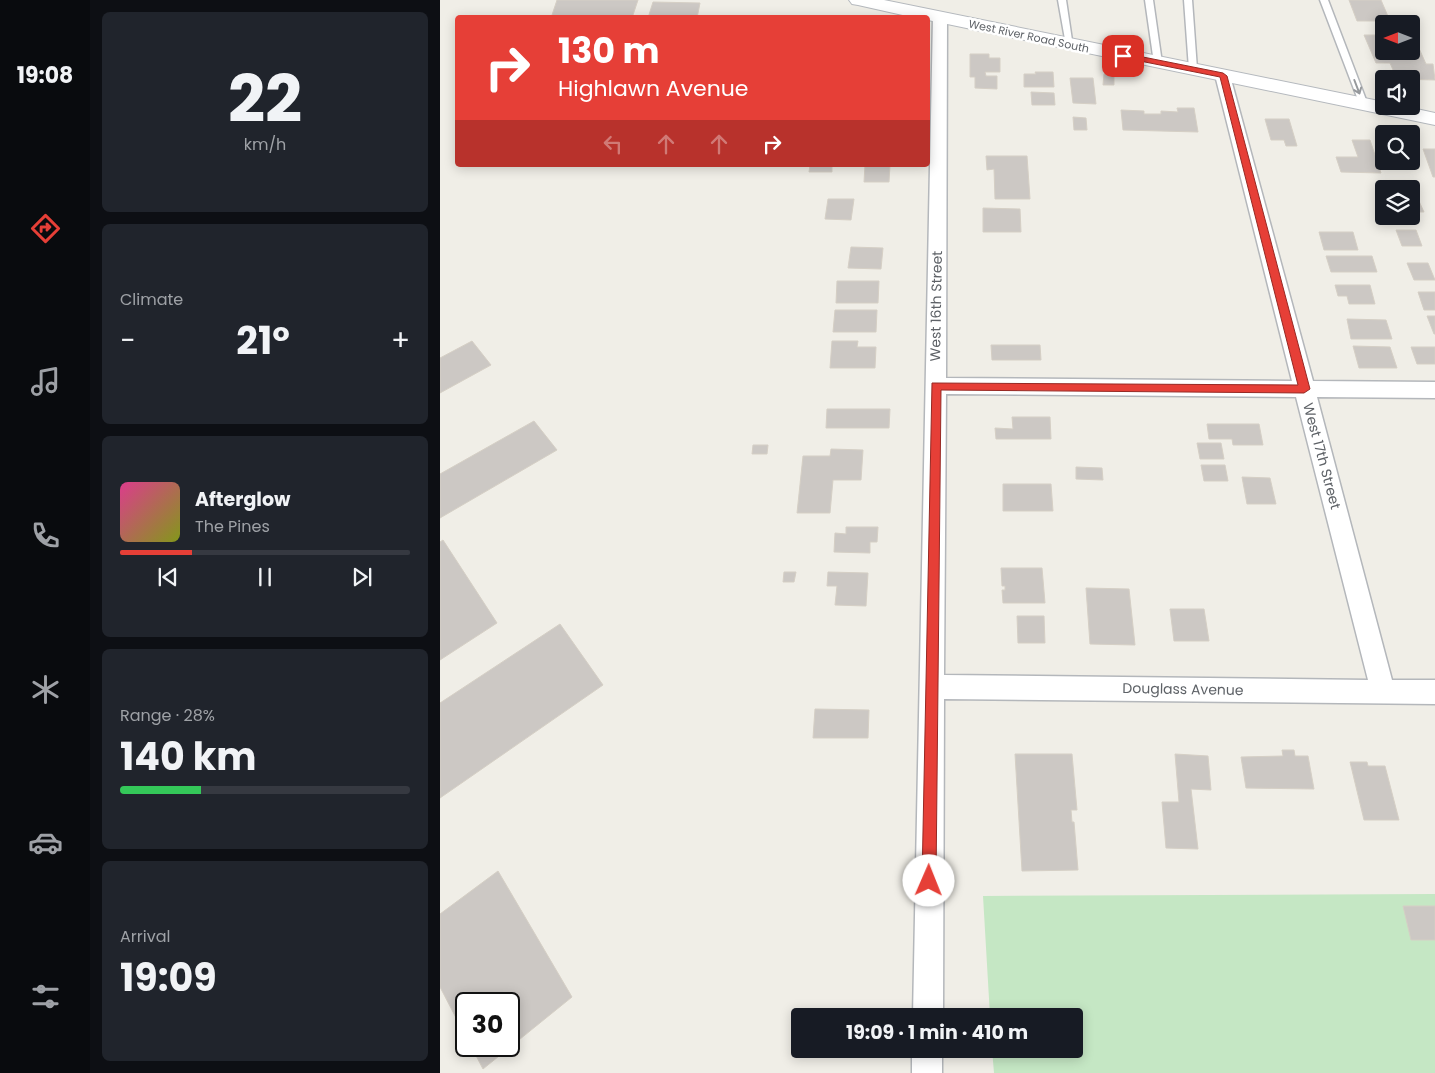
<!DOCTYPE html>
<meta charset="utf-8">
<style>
:root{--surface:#171b24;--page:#20242c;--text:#f1f3f6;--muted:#9ea1a6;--line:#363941;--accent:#e63f37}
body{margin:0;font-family:Poppins,sans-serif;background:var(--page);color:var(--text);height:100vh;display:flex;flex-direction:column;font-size:19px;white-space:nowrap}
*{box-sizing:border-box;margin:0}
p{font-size:16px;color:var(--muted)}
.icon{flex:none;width:28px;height:28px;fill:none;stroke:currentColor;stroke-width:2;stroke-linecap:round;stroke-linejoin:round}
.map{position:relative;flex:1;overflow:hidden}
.panel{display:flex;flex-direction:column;gap:12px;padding:12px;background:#0d0f14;width:350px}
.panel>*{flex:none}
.hud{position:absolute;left:15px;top:15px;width:475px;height:152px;border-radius:5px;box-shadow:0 2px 12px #0003;background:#e63f37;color:#fff;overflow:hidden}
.needle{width:32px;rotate:270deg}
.controls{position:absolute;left:935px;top:15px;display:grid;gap:10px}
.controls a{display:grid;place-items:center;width:45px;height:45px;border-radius:5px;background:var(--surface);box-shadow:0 2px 12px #0003;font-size:25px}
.speed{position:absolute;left:15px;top:992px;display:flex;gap:10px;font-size:25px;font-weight:700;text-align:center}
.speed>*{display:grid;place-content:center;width:65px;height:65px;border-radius:50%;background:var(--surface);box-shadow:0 2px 12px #0003;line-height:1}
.speed .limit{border:2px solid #111;border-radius:8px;background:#fff;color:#111}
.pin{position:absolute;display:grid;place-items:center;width:42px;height:42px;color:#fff;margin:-21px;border-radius:10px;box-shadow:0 2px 8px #0006}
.me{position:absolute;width:55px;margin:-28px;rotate:1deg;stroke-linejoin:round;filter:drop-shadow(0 0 4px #0008)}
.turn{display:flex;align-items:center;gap:18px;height:105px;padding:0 20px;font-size:22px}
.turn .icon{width:65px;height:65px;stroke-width:2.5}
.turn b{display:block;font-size:35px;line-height:42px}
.lanes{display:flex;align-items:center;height:48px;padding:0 20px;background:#0003;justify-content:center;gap:25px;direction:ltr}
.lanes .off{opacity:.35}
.big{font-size:38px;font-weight:700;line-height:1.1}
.panel .widget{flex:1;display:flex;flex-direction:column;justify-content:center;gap:8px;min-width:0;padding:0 18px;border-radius:8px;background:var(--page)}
.panel .dial{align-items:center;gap:0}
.dial b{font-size:65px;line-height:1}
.song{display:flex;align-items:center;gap:15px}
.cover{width:60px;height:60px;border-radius:8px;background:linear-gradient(135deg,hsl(330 70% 55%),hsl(70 70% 35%))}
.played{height:5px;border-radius:2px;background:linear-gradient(90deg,var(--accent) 25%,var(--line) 25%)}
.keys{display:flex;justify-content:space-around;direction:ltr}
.heat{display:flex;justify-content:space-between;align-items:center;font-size:28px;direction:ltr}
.charge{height:8px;border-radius:4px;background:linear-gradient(90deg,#34c759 28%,var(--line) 0)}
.trip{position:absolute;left:351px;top:1008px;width:292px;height:50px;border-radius:5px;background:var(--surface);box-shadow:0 2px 12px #0003;font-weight:700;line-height:50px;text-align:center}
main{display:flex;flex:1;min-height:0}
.tabs{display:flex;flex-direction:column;width:90px;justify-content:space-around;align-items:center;background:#090b0e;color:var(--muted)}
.tabs .icon{width:35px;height:35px}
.tabs .on{color:var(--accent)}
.tabs b{font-size:22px;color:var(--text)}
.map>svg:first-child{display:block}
.green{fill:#c5e7c4}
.building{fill:#ccc8c4;stroke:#d5cfc5}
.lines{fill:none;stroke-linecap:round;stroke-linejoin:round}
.service-casing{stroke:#b4b7bb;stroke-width:3}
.minor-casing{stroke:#b4b7bb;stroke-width:3}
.secondary-casing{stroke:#b5b9be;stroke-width:2}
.service{fill:#fff;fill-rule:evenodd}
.minor{fill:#fff;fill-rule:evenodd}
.secondary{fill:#fff;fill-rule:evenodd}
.oneway{stroke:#96999c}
.route{fill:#e63f37;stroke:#962924}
.labels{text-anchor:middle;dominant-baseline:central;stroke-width:5;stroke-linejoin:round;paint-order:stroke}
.far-street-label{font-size:11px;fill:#5e6267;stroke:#fff}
.street-label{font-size:14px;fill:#5e6267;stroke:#fff}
</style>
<main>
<nav class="tabs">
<b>19:08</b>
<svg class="icon on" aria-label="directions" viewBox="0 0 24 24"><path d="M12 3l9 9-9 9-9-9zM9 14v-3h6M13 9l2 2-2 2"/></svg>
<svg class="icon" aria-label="music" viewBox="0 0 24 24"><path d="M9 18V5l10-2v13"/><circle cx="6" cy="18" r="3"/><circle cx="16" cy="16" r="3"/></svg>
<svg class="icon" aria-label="phone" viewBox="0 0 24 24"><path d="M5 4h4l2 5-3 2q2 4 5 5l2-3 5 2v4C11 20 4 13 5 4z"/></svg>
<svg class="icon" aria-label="climate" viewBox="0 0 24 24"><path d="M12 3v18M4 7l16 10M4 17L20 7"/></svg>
<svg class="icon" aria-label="car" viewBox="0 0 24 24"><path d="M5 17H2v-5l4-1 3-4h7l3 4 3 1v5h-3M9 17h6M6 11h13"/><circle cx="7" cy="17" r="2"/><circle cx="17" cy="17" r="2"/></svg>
<svg class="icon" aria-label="filters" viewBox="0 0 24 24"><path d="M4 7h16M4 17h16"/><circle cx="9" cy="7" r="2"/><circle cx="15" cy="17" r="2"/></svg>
</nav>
<section class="panel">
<div class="widget dial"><b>22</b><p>km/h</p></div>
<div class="widget"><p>Climate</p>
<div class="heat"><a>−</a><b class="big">21°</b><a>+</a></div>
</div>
<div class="widget">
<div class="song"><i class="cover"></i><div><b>Afterglow</b><p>The Pines</p></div></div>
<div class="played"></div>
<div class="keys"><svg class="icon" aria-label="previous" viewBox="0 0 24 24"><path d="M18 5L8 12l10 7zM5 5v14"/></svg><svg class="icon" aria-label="pause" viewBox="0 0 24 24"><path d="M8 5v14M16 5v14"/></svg><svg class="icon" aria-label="next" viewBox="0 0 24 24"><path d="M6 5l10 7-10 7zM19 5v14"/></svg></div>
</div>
<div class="widget"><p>Range · 28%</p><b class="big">140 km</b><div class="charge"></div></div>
<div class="widget"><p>Arrival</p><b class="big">19:09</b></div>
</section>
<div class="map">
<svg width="995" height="1073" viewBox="0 0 995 1073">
<rect width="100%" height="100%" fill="#f0eee7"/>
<path class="green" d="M 995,894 L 995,1073 L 554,1073 L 552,1049 L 635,1049 L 635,1016 L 550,1016 L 543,896 Z"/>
<path class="building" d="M 117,0 L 198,0 L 192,18 L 111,18 Z
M 909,0 L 941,0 L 950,21 L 917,21 Z
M 213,2 L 260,3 L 257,18 L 208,18 Z
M 924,35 L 944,35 L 944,51 L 971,51 L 973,35 L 986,64 L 993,64 L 995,80 L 957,79 L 950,63 L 936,63 Z
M 530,54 L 549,54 L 549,58 L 560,58 L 560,72 L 545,72 L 546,76 L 557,76 L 557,89 L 535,88 L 535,77 L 530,77 Z
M 595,72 L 613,72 L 614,87 L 584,87 L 584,74 L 596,74 Z
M 664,74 L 674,74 L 674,85 L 663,85 Z
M 630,78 L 653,78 L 656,104 L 633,103 Z
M 591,92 L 614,93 L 615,105 L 592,105 Z
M 737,108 L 754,108 L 758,132 L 683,130 L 681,110 L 704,111 L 704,114 L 721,114 L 721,111 L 738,112 Z
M 633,117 L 646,118 L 647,130 L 634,130 Z
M 825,119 L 849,119 L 857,146 L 846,146 L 844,140 L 831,140 Z
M 912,140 L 930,140 L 941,173 L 901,172 L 896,157 L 918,157 Z
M 983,149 L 995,149 L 995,177 L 993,177 Z
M 546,156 L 587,156 L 590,199 L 555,199 L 554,169 L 547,170 Z
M 370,165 L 392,165 L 392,172 L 369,172 Z
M 425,165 L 450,165 L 449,182 L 424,182 Z
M 388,199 L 414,199 L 411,220 L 385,219 Z
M 971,199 L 978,199 L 984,212 L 971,212 Z
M 543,208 L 580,209 L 581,232 L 543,232 Z
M 956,230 L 976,230 L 982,246 L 962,246 Z
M 879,232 L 913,232 L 918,250 L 884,250 Z
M 411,247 L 443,248 L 441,269 L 408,268 Z
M 886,256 L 932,256 L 937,272 L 891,272 Z
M 967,263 L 988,263 L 995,280 L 974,280 Z
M 397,281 L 439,281 L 438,303 L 396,303 Z
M 895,285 L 930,285 L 935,304 L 909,304 L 907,296 L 898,296 Z
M 978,292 L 995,292 L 995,310 L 984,310 Z
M 395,310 L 437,310 L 436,332 L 393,332 Z
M 987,316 L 995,316 L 995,334 L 994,334 Z
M 907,319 L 946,320 L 952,339 L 911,339 Z
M 32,341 L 51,365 L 0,393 L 0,358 Z
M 392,341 L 418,341 L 417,347 L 436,347 L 435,368 L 390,368 Z
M 551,345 L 600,345 L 601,360 L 552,360 Z
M 913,346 L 950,347 L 957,368 L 919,368 Z
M 971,347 L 995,347 L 995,364 L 977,364 Z
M 387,409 L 450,409 L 449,428 L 386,428 Z
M 572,417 L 610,417 L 611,439 L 556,439 L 555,428 L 573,429 Z
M 94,421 L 117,450 L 0,518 L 0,474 Z
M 767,424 L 819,424 L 823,445 L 793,445 L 792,439 L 769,439 Z
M 757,443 L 781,443 L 784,459 L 760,459 Z
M 313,445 L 328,445 L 327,454 L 312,454 Z
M 391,449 L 423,450 L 421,480 L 393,480 L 390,513 L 357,513 L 363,456 L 390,456 Z
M 761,465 L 785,465 L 788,481 L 764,481 Z
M 636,467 L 662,468 L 663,480 L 636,479 Z
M 802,477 L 830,478 L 836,504 L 807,504 Z
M 563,484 L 611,484 L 613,511 L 563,511 Z
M 406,527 L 438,527 L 437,542 L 430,542 L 430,553 L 394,552 L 395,533 L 406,534 Z
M 3,540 L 57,623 L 0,660 L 0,542 Z
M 561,568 L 602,568 L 605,603 L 563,603 L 562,590 L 565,590 L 565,586 L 562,586 Z
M 344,572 L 356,572 L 354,582 L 343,582 Z
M 388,572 L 428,573 L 426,606 L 395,605 L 397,586 L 387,586 Z
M 646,588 L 689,589 L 695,645 L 650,644 Z
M 730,609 L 764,609 L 769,641 L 734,641 Z
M 577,616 L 604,616 L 605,643 L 578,643 Z
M 120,624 L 163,685 L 0,798 L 0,703 Z
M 375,709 L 429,710 L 428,738 L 373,738 Z
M 842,750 L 854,750 L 855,756 L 868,756 L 874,789 L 806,788 L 801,757 L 843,756 Z
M 575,754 L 632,754 L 637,810 L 631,810 L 632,822 L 634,822 L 638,870 L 582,871 Z
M 735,754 L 768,756 L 771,790 L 751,789 L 758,849 L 726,848 L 722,802 L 739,802 Z
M 910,762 L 927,762 L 928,766 L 945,766 L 959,820 L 924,820 Z
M 58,871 L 132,997 L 43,1069 L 31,1046 L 69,1046 L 69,1004 L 26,1004 L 26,1037 L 0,987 L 0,914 Z
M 963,906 L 995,906 L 995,940 L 971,940 Z"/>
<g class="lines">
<g class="service-casing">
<path id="service" d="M 618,0 L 626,0 L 633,47 L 626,45 Z
M 705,0 L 713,0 L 722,63 L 718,65 L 714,63 Z
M 744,0 L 752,0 L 757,69 L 753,71 L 749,69 Z
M 880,0 L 888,0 L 928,105 L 927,107 L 921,107 L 920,105 Z"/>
</g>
<g class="minor-casing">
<path id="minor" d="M 500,13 L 505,14 L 507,17 L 506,378 L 852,381 L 775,75 L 777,72 L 789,72 L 873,381 L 995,382 L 995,398 L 877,397 L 952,680 L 995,680 L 995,704 L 504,699 L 503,1016 L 473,1016 L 493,17 L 495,14 ZM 506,394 L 856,397 L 928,680 L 504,675 Z
M 472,1049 L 502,1049 L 502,1073 L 472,1073 Z"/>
</g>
<g class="secondary-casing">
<path id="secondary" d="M 409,0 L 444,0 L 944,102 L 944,106 L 963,106 L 995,113 L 995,125 L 488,20 L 488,18 L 476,18 L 418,5 L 412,4 Z"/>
</g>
<use href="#service" class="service"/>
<use href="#minor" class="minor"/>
<use href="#secondary" class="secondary"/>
</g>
<defs><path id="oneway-shaft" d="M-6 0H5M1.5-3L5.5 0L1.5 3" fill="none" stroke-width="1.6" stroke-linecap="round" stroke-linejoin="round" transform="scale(1.25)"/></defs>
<use class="oneway" href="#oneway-shaft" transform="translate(917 87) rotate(69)"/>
<path class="route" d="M 683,53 L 783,73 L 787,76 L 870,389 L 864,393 L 501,390 L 496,881 L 494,886 L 489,888 L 484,886 L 482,881 L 492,383 L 858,385 L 780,77 L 680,57 L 680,54 Z"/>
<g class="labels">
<g class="far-street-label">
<text transform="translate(589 36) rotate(12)">West River Road South</text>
</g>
<g class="street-label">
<text transform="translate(496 306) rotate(-89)">West 16th Street</text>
<text transform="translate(882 456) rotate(75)">West 17th Street</text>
<text transform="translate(743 689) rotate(1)">Douglass Avenue</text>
</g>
</g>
</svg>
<div class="controls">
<a><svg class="needle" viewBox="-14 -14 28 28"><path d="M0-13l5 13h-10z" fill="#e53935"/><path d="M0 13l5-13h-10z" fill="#9ea1a6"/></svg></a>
<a><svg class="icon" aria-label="sound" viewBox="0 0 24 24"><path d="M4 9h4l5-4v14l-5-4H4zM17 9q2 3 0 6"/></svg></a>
<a><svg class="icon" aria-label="search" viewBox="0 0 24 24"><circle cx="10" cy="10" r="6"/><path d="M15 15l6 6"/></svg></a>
<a><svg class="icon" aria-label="layers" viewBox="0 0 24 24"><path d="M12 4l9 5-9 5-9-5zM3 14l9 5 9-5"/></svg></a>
</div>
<div class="speed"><div class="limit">30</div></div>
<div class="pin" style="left:683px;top:56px;background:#d93025"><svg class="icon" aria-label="arrive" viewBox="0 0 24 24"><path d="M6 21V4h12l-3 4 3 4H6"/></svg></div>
<svg class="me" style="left:489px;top:881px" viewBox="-20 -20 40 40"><circle r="19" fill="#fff"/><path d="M0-13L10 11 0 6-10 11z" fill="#e63f37"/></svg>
<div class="trip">19:09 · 1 min · 410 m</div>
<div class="hud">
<div class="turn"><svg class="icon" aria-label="right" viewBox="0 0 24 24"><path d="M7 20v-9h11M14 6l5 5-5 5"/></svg><div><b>130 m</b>Highlawn Avenue</div></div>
<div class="lanes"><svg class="icon off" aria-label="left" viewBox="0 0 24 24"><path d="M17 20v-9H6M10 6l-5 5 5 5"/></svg><svg class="icon off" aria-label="ahead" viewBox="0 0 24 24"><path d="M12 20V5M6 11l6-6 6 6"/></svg><svg class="icon off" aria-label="ahead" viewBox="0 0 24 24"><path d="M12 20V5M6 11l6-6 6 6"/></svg><svg class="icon" aria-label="right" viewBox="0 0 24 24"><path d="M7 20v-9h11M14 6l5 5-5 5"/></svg></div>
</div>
</div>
</main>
